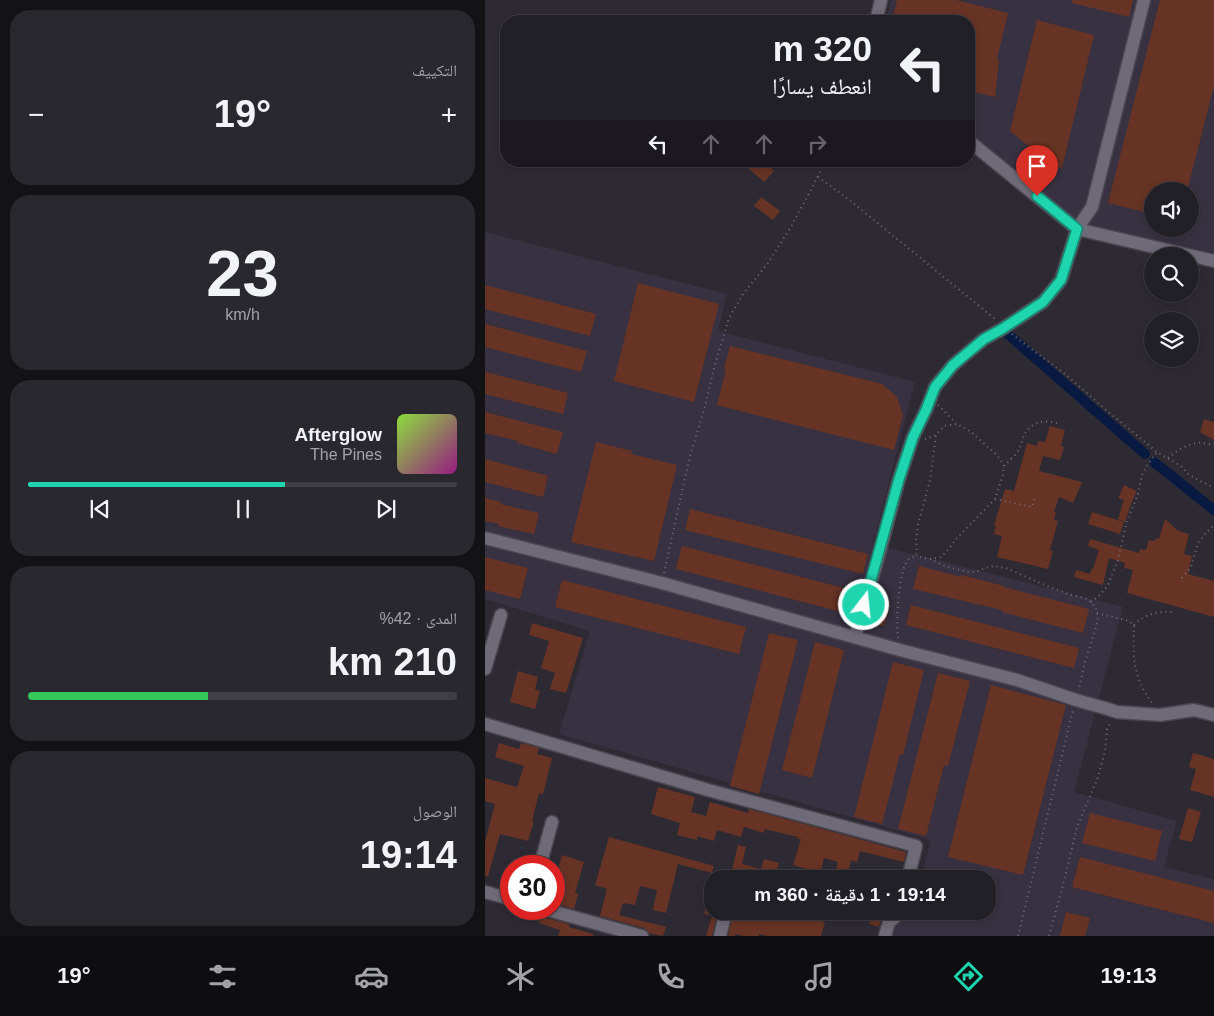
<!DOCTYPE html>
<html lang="ar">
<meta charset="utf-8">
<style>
:root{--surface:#222027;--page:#2a282f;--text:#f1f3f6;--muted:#a2a3a7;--line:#3f3e44;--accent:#1fd5b0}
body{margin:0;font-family:Helvetica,"Noto Naskh Arabic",sans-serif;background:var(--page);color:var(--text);direction:rtl;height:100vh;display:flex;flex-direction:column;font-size:19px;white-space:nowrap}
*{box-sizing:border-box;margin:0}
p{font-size:16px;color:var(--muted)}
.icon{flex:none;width:28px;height:28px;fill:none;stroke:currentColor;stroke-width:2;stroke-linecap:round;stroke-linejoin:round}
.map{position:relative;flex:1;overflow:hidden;direction:ltr}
.details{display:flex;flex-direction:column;gap:10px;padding:10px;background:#131215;width:485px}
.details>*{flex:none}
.hud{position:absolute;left:15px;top:15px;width:475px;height:152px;border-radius:20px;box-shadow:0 2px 8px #0003,0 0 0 1px var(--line);direction:rtl;background:#222027;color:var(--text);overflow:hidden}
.tools{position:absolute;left:659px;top:182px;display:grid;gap:10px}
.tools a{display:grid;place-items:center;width:55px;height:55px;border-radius:50%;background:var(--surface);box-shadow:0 2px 8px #0003,0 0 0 1px var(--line);font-size:25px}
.speed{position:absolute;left:15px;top:855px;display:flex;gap:10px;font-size:25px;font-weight:700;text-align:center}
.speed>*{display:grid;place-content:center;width:65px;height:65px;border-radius:50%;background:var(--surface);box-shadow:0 2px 8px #0003,0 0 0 1px var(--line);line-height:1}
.speed .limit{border:8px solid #d22;background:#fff;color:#111}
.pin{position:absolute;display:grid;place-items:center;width:42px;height:42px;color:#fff;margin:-51px -21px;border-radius:50% 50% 50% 0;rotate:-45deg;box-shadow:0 0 5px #0007}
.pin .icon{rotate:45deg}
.me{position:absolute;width:55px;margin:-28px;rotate:16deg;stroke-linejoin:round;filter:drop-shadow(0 0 4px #0008)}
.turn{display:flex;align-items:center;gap:18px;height:105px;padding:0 20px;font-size:22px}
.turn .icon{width:65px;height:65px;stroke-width:2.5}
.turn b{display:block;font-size:35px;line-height:42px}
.lanes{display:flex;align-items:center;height:48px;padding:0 20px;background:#0003;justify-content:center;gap:25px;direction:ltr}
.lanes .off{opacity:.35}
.big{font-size:38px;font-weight:600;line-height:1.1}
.details .widget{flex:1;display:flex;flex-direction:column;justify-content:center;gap:8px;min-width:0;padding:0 18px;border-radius:20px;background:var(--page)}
.details .dial{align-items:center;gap:0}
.dial b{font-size:65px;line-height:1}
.song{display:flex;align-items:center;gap:15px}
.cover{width:60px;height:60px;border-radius:8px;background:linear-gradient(135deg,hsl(90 70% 55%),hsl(310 70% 35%))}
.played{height:5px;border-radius:2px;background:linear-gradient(90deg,var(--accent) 60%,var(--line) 60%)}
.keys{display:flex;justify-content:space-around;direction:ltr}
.heat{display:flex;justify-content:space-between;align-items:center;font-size:28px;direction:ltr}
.charge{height:8px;border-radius:4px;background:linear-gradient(90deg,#34c759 42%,var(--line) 0)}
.trip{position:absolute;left:219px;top:870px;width:292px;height:50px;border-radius:20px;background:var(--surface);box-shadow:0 2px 8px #0003,0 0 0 1px var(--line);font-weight:600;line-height:50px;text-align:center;direction:rtl}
.dock{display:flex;height:80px;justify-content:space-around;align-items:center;background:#0e0d10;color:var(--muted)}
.dock .icon{width:35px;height:35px}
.dock .on{color:var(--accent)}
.dock b{font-size:22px;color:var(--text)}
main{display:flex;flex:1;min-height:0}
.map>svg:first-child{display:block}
.built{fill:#383141;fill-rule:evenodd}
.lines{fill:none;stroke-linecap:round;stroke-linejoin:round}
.canal{stroke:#081a42;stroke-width:10}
.building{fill:#673324}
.minor-casing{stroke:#48454e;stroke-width:15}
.path{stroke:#726f78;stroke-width:2;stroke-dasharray:1 4;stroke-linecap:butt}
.minor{stroke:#6f6a77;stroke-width:12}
.route-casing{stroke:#148a72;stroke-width:12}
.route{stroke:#1fd5b0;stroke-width:9}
</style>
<main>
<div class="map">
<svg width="729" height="936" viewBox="0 0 729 936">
<rect width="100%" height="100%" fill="#2e2a34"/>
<path class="built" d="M 406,0 L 729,0 L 729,253 L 593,222 L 484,133 L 484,21 L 401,21 ZM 668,191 L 705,191 L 705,229 L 668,229 Z
M 0,232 L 242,294 L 233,331 L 430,382 L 388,544 L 638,607 L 589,792 L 692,821 L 679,867 L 729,879 L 729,936 L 402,936 L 405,925 L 426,915 L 427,911 L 502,911 L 502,879 L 436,879 L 446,840 L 74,734 L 105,631 L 0,599 Z"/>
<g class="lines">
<path class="canal" d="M 517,329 L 660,454
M 669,462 L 729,510"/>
</g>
<path class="building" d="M 412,0 L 471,0 L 523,13 L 512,59 L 514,60 L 510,97 L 484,91 L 484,21 L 407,21 Z
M 587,0 L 648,0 L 644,17 L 587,3 Z
M 675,0 L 729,0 L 729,86 L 702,191 L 668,191 L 668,214 L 623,203 Z
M 552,20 L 609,35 L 577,168 L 554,163 L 556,156 L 525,131 Z
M 255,161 L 290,161 L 285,166 L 289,171 L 279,182 Z
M 276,197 L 295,211 L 288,220 L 269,206 Z
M 153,283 L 234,304 L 209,402 L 129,381 Z
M 0,285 L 111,314 L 105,336 L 0,309 Z
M 0,324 L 102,351 L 96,372 L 0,347 Z
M 245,346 L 397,384 L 412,397 L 418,415 L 409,450 L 232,405 L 241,369 L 239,369 Z
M 0,372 L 83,393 L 78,414 L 0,394 Z
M 0,412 L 78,432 L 72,454 L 32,443 L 33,441 L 0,433 Z
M 719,419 L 729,422 L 729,440 L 715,432 Z
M 565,426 L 580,430 L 576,446 L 579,447 L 575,460 L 558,456 L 554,471 L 597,482 L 588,503 L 574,497 L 569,512 L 571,512 L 569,520 L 573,521 L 565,550 L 568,551 L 563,569 L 512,557 L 517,536 L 509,534 L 511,525 L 509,525 L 520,489 L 529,491 L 542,443 L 552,446 L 553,441 L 560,442 Z
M 111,442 L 147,451 L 146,454 L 192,465 L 169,561 L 86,542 Z
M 0,459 L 63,476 L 58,497 L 0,482 Z
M 639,485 L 652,491 L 647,501 L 640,522 L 633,519 L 639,500 L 633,498 Z
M 0,498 L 16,502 L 15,504 L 54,513 L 49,534 L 13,526 L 14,524 L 0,521 Z
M 205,509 L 383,554 L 378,574 L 200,530 Z
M 607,512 L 639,522 L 635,534 L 603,524 Z
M 680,519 L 693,531 L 704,534 L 699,554 L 707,556 L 703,574 L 729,581 L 729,617 L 642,593 L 648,570 L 639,568 L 640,563 L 624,558 L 618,585 L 589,577 L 591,570 L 605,574 L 607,568 L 608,569 L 614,550 L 603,546 L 605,539 L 654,553 L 655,549 L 661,550 L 664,540 L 670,541 L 671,538 L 674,539 Z
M 197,546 L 374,592 L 368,615 L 191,569 Z
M 0,557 L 43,568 L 35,599 L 0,590 Z
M 434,566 L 476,577 L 477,575 L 519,586 L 518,587 L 604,609 L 598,633 L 517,612 L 517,610 L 428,589 Z
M 77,580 L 261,627 L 254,654 L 70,607 Z
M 391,601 L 405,606 L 399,626 L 388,623 L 391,614 L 387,613 Z
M 426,605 L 594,648 L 589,668 L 421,625 Z
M 47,623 L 98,638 L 81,693 L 65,689 L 70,673 L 56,668 L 64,641 L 44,635 Z
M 284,633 L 313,640 L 274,794 L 245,786 Z
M 330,642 L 359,650 L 327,778 L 297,770 Z
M 408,662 L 439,670 L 418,755 L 415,754 L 397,824 L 369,817 Z
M 33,671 L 53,677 L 50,690 L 55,691 L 50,709 L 25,702 Z
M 453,673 L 485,681 L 463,766 L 459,765 L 441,836 L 413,829 Z
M 506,685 L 581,705 L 538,875 L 463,857 Z
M 14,743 L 34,749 L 36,743 L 54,748 L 52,754 L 67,758 L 58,794 L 54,793 L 47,821 L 49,821 L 43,841 L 15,834 L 3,876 L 0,876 L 0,842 L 10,804 L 0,801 L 0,778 L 32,787 L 39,766 L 10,757 Z
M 708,753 L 729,759 L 729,797 L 705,790 L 711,769 L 704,767 Z
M 173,787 L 210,797 L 206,812 L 221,816 L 225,802 L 263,813 L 264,809 L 421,852 L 419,862 L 375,851 L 372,862 L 366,860 L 363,875 L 352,872 L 353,871 L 351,870 L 353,862 L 339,858 L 336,871 L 334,871 L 332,879 L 323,879 L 325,870 L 308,865 L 316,839 L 312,839 L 313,837 L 280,829 L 279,833 L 259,827 L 256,837 L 232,830 L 229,841 L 212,836 L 212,840 L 192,835 L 195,823 L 166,814 Z
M 703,808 L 716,812 L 707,842 L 694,839 Z
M 605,813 L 677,831 L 670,861 L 597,843 Z
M 124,837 L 229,866 L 227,873 L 193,864 L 181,913 L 168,910 L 172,890 L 155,886 L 150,905 L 138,903 L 134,915 L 181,927 L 178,936 L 164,933 L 159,928 L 115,916 L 122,889 L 110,885 Z
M 253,845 L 261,847 L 257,864 L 276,869 L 279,859 L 294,863 L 289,879 L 276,879 L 276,877 L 247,870 Z
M 77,855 L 99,862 L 90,893 L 93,894 L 89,909 L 69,903 L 69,892 L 74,874 L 72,873 Z
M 595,857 L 729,891 L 729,923 L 587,887 Z
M 239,869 L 264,877 L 264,879 L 245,879 L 236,876 Z
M 393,870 L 415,876 L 415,879 L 390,879 Z
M 225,893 L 228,893 L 228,913 L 228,911 L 233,911 L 227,936 L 221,936 L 227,916 L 219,914 Z
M 249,911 L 325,911 L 324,918 L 340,922 L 336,936 L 282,936 L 274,934 L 274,936 L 258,936 L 250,934 L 250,936 L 243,936 Z
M 387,911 L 403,911 L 396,919 L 394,927 L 384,924 Z
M 581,912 L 605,918 L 600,936 L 575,936 Z
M 56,917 L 84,924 L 84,927 L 108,934 L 108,936 L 73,936 L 75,930 L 54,923 Z"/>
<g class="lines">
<g class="minor-casing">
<path id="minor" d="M 391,21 L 396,0
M 484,141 L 592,229 L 729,261
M 0,538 L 177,583 L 415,650 L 532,680 L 591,700 L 623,709 L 632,712 L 675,715 L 709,710 L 729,715
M 370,637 L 393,558 L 414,479 L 428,437 L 441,410 L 450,387 L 468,365 L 499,339 L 517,329 L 558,302 L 576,280 L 592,229 L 607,207 L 659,0
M 0,669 L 16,615
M 0,724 L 223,790 L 431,846 L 423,879
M 55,866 L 67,822
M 0,892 L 26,899
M 59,909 L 157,936
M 235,936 L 241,911
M 400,936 L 404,922 L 414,914 L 414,911"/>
</g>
<path class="path" d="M 333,177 L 362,198 L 510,319
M 527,334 L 537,342 L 580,374 L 620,409 L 672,452 L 696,466 L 704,475 L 729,488
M 453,405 L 471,423
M 440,439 L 451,435
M 683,458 C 691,451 702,444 713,443 C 719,442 723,446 729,443
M 519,466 C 524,461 531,455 535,448 C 536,445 537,441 538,437 C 546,421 559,419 575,424
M 510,499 L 547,507 L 549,499 L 552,497
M 445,559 L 457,565 L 482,572 L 491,572 L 500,568 L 509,566 L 521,568 L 562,586 L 586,595 L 603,599 L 611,608 L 613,621 L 600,662 L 594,689
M 179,573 L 205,456 L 220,407 L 229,368 L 244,318 L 258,294 L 283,263 L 307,225 L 328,186 L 340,161
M 697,578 L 706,567 L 713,543 L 719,535 L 729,525
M 606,602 L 615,595 L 623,585 L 633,560 L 642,521 L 653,494 L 657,475 L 661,467 L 672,452
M 612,613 L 644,621 L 649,625 C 648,656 647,676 667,703
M 649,625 C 660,614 672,611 687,612
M 413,638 C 411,623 413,569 424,559 C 426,557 429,557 431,556 L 432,551 L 431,540 L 433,525 L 445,480 L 451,435 L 459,426 L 472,424 L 485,431 L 512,455 L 519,466 L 518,475 L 510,499 L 471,539 L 464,549 L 456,557 L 445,559 L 431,556
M 533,936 L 588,710
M 564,936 L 578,885 L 592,827 L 613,777 L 620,751 L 622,729 L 626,722"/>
<use href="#minor" class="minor"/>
</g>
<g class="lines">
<g class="route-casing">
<path id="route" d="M 379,605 L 414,479 L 428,437 L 441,410 L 450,387 L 468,365 L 499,339 L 517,329 L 558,302 L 576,280 L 592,229 L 552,196"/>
</g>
<use href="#route" class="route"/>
</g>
</svg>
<div class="tools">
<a><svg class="icon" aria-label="sound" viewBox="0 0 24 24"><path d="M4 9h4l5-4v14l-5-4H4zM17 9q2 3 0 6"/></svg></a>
<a><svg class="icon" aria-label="search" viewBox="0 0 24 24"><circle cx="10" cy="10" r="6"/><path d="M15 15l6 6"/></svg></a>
<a><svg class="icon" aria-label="layers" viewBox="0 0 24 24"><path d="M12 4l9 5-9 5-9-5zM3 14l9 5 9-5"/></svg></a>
</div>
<div class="speed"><div class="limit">30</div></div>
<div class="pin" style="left:552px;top:196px;background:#d93025"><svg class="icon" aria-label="arrive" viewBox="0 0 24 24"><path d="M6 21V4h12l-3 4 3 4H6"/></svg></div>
<svg class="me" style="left:379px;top:605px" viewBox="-20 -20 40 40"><circle r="17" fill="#1fd5b0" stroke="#fff" stroke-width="3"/><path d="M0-11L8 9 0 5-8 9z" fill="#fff"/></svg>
<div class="trip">19:14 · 1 دقيقة · 360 m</div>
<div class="hud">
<div class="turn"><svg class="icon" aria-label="left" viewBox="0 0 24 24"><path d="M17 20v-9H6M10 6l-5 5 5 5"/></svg><div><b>320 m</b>انعطف يسارًا</div></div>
<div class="lanes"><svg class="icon" aria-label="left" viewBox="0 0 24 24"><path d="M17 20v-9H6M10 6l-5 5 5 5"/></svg><svg class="icon off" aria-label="ahead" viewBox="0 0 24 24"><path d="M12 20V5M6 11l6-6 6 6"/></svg><svg class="icon off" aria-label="ahead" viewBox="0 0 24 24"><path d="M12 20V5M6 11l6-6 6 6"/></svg><svg class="icon off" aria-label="right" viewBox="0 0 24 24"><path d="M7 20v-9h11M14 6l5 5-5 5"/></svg></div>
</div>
</div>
<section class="details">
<div class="widget"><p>التكييف</p>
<div class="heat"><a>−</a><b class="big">19°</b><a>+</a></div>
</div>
<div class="widget dial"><b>23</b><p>km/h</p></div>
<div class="widget">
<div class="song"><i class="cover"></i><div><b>Afterglow</b><p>The Pines</p></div></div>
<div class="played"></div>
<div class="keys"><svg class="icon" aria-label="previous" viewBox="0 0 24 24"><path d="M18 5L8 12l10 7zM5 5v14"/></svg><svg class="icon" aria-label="pause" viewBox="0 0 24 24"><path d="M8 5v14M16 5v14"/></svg><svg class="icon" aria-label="next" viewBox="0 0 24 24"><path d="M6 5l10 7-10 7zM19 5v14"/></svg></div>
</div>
<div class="widget"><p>المدى · 42%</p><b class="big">210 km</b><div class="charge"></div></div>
<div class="widget"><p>الوصول</p><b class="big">19:14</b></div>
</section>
</main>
<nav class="dock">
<b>19:13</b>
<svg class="icon on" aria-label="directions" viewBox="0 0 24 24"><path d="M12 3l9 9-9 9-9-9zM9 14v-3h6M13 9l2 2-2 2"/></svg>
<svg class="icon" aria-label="music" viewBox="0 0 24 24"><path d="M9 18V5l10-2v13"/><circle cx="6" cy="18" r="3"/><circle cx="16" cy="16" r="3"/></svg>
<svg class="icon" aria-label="phone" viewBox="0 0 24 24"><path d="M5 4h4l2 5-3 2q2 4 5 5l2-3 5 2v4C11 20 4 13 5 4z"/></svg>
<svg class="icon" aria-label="climate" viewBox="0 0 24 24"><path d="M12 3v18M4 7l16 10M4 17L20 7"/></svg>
<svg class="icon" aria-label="car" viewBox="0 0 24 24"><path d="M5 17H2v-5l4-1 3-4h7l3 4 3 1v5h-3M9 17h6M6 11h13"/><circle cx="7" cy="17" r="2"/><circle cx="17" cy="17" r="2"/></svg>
<svg class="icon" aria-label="filters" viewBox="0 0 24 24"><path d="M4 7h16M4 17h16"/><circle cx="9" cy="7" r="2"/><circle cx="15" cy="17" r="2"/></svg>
<b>19°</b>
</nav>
